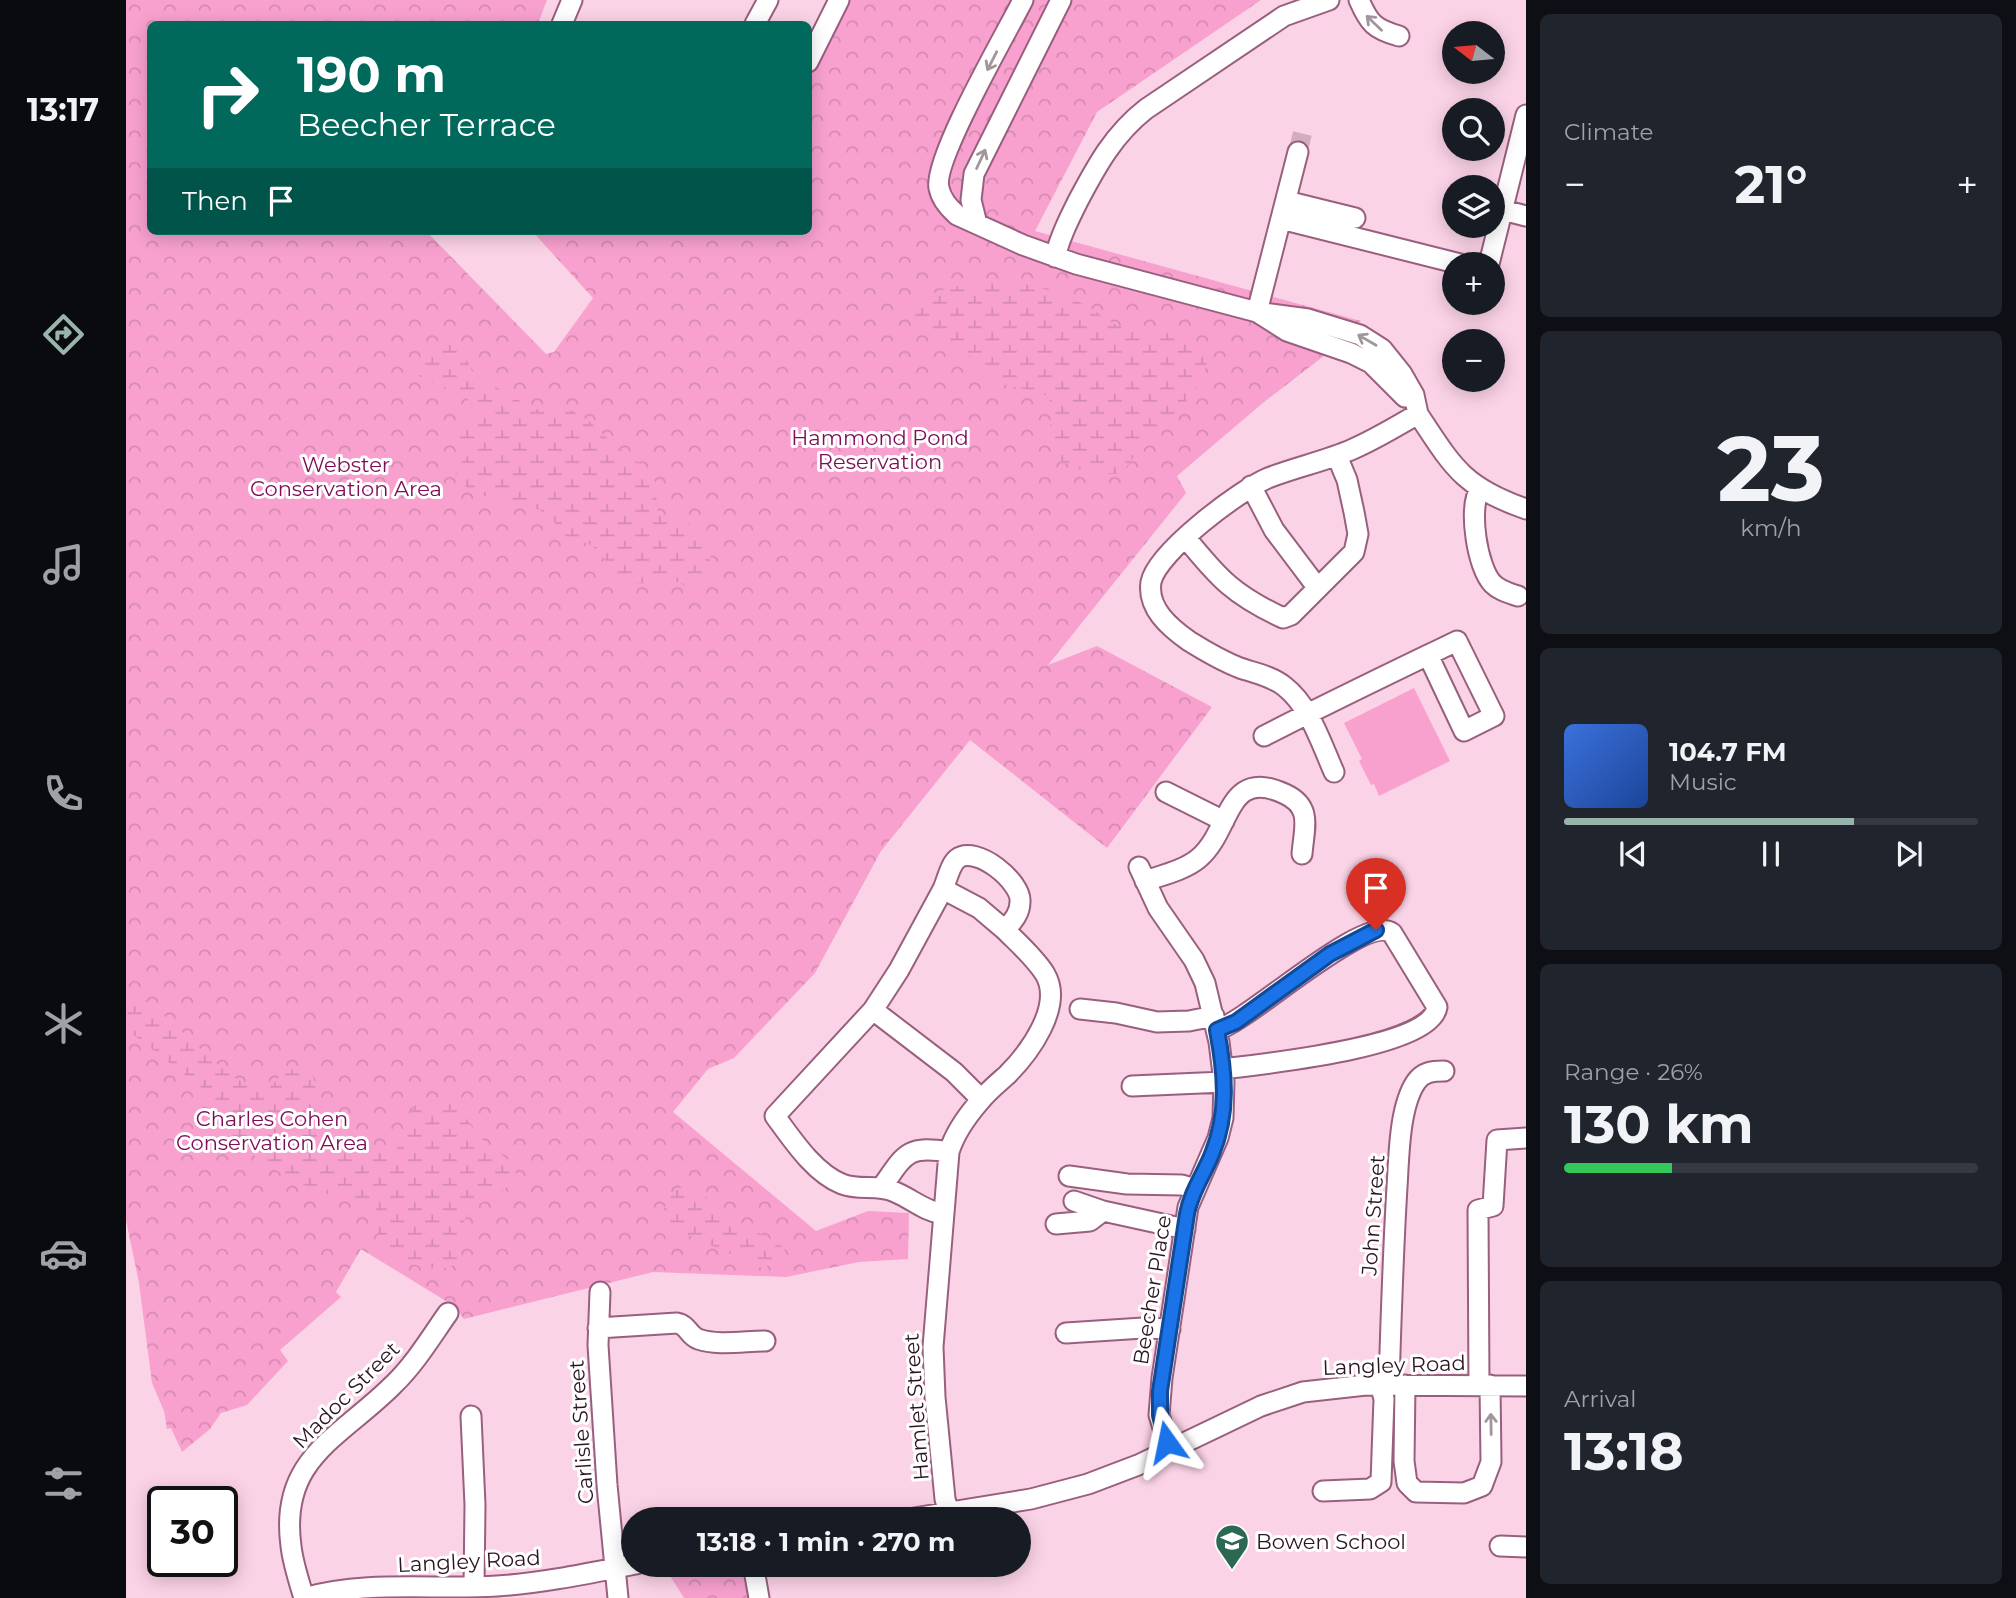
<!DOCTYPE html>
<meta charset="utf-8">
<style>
:root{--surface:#171b24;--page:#20242c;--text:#f1f3f6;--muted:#9ea1a6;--line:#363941;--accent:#99b4ad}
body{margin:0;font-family:Montserrat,sans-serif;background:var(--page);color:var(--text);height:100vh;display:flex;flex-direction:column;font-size:26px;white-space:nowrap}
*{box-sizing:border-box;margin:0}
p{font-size:23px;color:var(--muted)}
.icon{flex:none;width:38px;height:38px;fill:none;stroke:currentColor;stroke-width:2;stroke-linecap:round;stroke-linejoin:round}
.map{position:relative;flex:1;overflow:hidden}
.details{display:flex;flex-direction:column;gap:14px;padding:14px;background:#0d0f14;width:490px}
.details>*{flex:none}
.top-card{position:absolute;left:21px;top:21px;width:665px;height:214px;border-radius:10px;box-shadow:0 4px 18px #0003;background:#00695c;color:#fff;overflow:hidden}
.needle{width:46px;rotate:286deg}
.fabs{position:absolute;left:1316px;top:21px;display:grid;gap:14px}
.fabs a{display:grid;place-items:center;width:63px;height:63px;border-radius:50%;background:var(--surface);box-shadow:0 4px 18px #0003;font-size:35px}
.speed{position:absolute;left:21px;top:1486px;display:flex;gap:14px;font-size:35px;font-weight:700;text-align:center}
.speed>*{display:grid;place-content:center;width:91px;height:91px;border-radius:50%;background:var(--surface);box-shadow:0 4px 18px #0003;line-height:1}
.speed .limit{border:4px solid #111;border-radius:10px;background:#fff;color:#111}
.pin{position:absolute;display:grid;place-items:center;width:60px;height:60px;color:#fff;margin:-72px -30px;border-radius:50% 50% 50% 0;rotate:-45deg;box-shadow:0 0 7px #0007}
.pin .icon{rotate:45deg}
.me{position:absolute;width:77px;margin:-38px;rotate:348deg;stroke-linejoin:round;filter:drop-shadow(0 0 5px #0008)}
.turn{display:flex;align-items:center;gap:24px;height:147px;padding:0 35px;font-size:32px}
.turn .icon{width:91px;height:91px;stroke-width:2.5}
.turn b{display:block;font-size:49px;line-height:60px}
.then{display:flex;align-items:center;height:66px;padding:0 35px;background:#0003;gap:14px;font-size:26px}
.big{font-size:52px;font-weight:700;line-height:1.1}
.details .tile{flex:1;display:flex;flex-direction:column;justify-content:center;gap:10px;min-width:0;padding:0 24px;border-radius:10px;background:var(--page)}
.details .dial{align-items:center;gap:0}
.dial b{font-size:91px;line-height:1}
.song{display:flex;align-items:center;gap:21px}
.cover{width:84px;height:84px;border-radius:10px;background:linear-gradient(135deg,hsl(220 70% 55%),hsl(220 70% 35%))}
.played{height:7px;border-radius:4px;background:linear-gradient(90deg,var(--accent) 70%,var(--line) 70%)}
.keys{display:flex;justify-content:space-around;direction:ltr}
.heat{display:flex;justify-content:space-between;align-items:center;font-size:38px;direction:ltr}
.charge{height:10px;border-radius:5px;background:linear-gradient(90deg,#34c759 26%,var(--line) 0)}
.trip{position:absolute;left:495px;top:1507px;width:410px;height:70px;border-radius:35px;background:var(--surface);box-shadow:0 4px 18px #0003;font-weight:700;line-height:70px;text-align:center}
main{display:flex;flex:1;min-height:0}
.dock{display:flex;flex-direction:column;width:126px;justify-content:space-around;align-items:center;background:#090b0e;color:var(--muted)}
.dock .icon{width:49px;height:49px}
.dock .current{color:var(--accent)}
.dock b{font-size:32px;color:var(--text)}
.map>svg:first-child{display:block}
.forest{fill:url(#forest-crowns)}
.wetland{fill:url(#wetland-marsh)}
.pitch{fill:#f8a1cf}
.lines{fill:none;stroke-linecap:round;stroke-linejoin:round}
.minor-tunnel{stroke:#d2adbf;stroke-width:19;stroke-dasharray:19 10;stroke-linecap:butt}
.minor-casing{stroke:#995f7e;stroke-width:23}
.minor{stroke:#fff;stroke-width:19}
.oneway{stroke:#a0969c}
.route-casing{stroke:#114b97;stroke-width:18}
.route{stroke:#1a73e8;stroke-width:12}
.labels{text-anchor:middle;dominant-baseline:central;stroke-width:6;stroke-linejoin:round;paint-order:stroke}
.park-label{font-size:21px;fill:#7c0d56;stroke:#fff}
.street-label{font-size:21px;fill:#2c1522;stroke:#fff}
.poi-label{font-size:21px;fill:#2c1522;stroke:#fff;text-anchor:start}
</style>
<main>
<nav class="dock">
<b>13:17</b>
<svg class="icon current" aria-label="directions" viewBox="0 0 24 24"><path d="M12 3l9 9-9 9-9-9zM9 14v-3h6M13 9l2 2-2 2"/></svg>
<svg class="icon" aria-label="music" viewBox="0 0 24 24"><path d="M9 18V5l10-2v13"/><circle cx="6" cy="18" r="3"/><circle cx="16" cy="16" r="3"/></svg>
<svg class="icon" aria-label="phone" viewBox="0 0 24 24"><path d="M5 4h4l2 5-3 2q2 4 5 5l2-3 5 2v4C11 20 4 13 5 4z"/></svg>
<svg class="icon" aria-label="climate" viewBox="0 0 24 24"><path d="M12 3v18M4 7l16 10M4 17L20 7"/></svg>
<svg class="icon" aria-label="car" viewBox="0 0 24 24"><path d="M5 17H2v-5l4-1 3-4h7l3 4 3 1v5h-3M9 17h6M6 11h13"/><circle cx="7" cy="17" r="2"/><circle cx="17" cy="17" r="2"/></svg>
<svg class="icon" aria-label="filters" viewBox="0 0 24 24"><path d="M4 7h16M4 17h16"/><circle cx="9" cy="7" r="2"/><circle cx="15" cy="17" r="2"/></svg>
</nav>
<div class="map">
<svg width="1400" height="1598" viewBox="0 0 1400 1598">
<defs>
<pattern id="forest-crowns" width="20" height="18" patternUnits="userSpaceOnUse" patternTransform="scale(1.75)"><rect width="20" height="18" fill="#f8a1cf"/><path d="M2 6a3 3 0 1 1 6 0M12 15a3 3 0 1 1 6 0" fill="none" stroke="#d58ab1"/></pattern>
<pattern id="wetland-marsh" width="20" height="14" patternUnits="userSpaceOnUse" patternTransform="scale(1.75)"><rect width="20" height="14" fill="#f8a1cf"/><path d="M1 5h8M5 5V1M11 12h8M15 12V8" fill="none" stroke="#d58ab1"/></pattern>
</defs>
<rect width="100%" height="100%" fill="#fbd3e6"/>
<path class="forest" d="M 0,0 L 421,0 L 412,24 L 24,24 L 24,231 L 300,231 L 420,354 L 428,352 L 467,298 L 406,231 L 682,231 L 683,70 L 716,0 L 1135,0 L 971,112 L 909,231 L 1235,321 L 1203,352 L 1138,402 L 1051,476 L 1060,493 L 922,665 L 971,646 L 1086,707 L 981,848 L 844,740 L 755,851 L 689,973 L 608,1058 L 582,1069 L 547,1112 L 690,1231 L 742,1211 L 783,1213 L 782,1259 L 733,1262 L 660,1277 L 527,1272 L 338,1319 L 328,1306 L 235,1249 L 210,1292 L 215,1297 L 154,1350 L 162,1361 L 121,1405 L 95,1413 L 84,1429 L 56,1452 L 45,1428 L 41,1429 L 38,1411 L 26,1383 L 13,1283 L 0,1220 Z
M 607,1567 C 623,1572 622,1583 623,1598 L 558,1598 L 541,1571 Z"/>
<path class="wetland" d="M 875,279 C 903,284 931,291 957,304 C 969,310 980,321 993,326 C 1016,335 1043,328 1066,339 C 1115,364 1027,433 1011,452 C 1006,459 1002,466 995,473 C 979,477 937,470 928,453 C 923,443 925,414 925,403 L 921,396 C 905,388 886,389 870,381 C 862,377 853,372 848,365 C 844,359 843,352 837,347 C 825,338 805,338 794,326 C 763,292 858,280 875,279 Z
M 319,344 L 328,345 L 336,350 L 346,371 L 354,378 L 408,409 L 445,410 L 463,421 L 488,445 L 525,471 L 529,482 L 532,513 C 544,518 562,521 573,529 C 588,539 587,566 577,579 C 574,583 568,586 564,589 C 536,568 523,592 495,580 C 485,576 482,563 475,554 C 466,542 450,540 436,535 C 432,527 428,519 420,514 C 393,495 342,507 328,470 L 346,451 L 345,447 L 328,439 L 326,433 L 350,420 C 354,390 307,387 292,375 L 291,368 Z
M 0,991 L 24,1003 L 100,1072 L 114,1081 L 138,1091 C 148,1087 150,1077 159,1072 C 163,1069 171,1069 176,1070 C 200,1074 185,1109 186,1125 C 206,1148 243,1158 271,1149 L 283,1115 L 290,1104 L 303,1100 L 318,1100 L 331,1105 L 353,1137 L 387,1164 L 390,1174 C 375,1201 355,1197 341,1215 C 332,1228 336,1244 333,1257 C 326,1283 268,1259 254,1251 L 251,1243 L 254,1215 L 249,1208 L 223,1202 L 168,1181 L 132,1159 L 113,1140 L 92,1137 L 87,1131 L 79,1094 L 76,1088 L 0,1029 Z
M 560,1187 L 575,1193 L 614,1222 L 657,1247 L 663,1259 L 636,1268 L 537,1224 C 533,1211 543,1198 552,1188 Z"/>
<path class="pitch" d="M 1288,688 L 1324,761 L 1253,796 L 1248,784 L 1245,785 L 1233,761 L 1236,759 L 1218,723 Z"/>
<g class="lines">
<path class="minor-tunnel" d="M 1172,152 L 1177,131"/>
<g class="minor-casing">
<path id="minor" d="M 897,0 C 881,32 806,161 813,188 C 815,199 823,208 831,215 L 897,245 L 950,264 L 1131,312 L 1182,319 L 1234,335 L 1256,349 L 1276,374 L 1288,395 L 1292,414
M 1233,0 C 1243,23 1248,29 1273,36
M 436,24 L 446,0
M 629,24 L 642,0
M 682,62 L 713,0
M 1160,201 L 1229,218
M 1377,210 L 1400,216
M 1155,219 L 1334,264
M 851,224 L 845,200 L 848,174 L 935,0
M 929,257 C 934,237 943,219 952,201 C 971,165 988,134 1020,109 L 1158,16 L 1203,0
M 1363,264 L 1400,115
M 1131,312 L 1161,331 L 1225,353 L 1245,363 L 1279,397
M 1131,312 L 1172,152
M 1125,486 L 1148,530 L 1191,587
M 1354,489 C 1342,508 1351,568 1367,584 C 1374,591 1383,593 1392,596
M 1060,538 C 1093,579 1108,595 1157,618 L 1165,615 L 1228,552 L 1232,534 L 1228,512 L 1221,480 L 1211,456
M 1138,736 C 1202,703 1267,672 1331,641 L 1368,716 L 1338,731 L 1302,655
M 1208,772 C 1195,743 1184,706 1158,686 C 1145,676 1129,673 1114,668 C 1096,661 1079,651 1063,641 C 1043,627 1021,608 1025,582 C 1031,552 1114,490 1142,478 C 1170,467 1200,461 1227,449 C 1250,439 1271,426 1292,414 C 1327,467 1337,487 1400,509
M 1040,792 L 1098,821
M 1013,867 L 1032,908 L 1068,960 L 1079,983 L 1093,1042 L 1098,1082 L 1097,1118 L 1092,1138 L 1062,1207 L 1036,1378 L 1033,1415 L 1044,1450
M 1019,881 C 1037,875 1059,870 1073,858 C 1106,830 1100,766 1159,794 C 1187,807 1178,828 1176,854
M 817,889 L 773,970 L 747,1010 L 828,1072 L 855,1099
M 954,1009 L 990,1013 L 1031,1022 L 1063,1021 L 1088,1016
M 747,1010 L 649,1116 C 666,1139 688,1173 716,1184 C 733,1191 752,1184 769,1192 C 786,1199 798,1211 817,1214
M 1091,1030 C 1126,1019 1238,913 1266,933 L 1311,1007 C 1304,1048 1135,1064 1097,1069
M 1006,1086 L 1098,1082
M 943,1176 L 1001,1184 L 1056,1185 L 1069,1189
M 756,1187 C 779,1154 781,1145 823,1152
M 948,1201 L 977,1211 L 1059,1229
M 930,1224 L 964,1221 L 977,1211
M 474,1292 L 472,1345 L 481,1485 L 492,1598
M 472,1328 L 551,1323 C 562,1325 562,1335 572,1339 C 591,1346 619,1341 639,1341
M 940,1333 L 1017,1328 L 1044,1329
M 1263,1384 C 1265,1318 1267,1253 1271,1187 C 1273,1157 1273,1107 1290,1082 C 1297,1072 1306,1071 1318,1071
M 1279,1385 L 1278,1461 L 1281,1483 L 1290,1492 L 1338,1493 L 1356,1486 L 1365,1462 L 1364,1385
M 1353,1385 L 1352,1210 L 1367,1206 L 1371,1140 L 1400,1138
M 345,1416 L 349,1505 L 348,1587
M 1197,1491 L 1244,1489 L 1255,1482 L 1258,1399 L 1254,1384
M 823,1513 L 819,1499 L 809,1397 L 807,1347 L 823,1152 C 829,1132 841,1116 854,1101 C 862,1091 872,1083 881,1075 C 903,1053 938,1006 919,974 C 909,958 893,944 879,930 C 886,922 894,914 894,902 C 896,882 850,844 831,859 C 824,865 821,880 817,889 L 853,908 L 879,930
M 782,1519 L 905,1499 L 962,1484 L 1012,1465 L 1135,1406 L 1177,1392 L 1240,1385 L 1400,1386
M 1374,1546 L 1400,1547
M 627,1564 L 633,1598
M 178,1598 C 173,1581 167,1564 165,1546 C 153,1458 214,1438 267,1385 C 289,1364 305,1337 322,1313
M 178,1598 C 241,1580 307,1590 371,1586 C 418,1583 464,1573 510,1564"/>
</g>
<use href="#minor" class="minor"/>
</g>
<defs><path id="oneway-shaft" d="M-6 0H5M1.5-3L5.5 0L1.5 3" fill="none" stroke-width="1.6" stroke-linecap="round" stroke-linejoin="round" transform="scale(1.75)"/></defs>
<g class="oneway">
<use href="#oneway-shaft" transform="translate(1248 23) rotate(-136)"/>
<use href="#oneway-shaft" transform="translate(866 61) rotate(117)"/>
<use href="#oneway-shaft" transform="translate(855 159) rotate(-65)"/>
<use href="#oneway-shaft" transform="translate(1241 340) rotate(-150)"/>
<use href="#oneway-shaft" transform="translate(1365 1424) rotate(-91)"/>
</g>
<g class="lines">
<g class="route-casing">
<path id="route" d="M 1041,1442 L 1034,1415 L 1034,1391 L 1061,1214 C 1065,1192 1078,1174 1086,1154 C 1103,1113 1099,1072 1091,1030 L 1110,1022 L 1204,954 L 1250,930"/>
</g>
<use href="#route" class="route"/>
</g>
<defs>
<g id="school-pin" transform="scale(1.75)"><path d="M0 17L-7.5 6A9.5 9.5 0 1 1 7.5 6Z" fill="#2d6853" stroke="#fff"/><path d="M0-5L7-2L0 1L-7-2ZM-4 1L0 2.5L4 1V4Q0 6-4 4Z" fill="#fff"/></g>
</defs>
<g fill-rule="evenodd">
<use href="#school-pin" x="1106" y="1541"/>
</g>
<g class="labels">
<g class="park-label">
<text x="754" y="437">Hammond Pond<tspan x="754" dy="24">Reservation</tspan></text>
<text x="220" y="464">Webster<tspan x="220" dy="24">Conservation Area</tspan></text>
<text x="146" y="1118">Charles Cohen<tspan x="146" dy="24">Conservation Area</tspan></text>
</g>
<g class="street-label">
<text transform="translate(1247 1215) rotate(-86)">John Street</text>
<text transform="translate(1026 1290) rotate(-81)">Beecher Place</text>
<text transform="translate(1268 1365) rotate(-2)">Langley Road</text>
<text transform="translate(220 1395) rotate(-45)">Madoc Street</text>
<text transform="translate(790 1407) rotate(-94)">Hamlet Street</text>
<text transform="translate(455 1432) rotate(-94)">Carlisle Street</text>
<text transform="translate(343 1561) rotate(-3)">Langley Road</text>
</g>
<g class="poi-label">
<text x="1130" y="1541">Bowen School</text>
</g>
</g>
</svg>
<div class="fabs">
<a><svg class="needle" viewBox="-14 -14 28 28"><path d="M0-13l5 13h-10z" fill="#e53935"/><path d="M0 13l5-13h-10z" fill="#9ea1a6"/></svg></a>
<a><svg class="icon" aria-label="search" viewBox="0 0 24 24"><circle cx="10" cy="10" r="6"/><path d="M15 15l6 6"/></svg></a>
<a><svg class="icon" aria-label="layers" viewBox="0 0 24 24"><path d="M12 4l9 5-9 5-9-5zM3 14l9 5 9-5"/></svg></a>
<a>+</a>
<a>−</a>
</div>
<div class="speed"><div class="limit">30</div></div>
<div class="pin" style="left:1250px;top:930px;background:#d93025"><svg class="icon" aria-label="arrive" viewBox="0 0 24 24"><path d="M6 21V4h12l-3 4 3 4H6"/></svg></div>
<svg class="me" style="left:1041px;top:1442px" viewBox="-20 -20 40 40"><path d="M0-17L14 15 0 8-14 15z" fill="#1a73e8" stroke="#fff" stroke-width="4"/></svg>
<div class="trip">13:18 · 1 min · 270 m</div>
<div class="top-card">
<div class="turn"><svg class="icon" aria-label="right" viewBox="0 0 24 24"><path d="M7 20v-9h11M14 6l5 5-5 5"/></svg><div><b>190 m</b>Beecher Terrace</div></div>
<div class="then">Then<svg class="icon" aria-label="arrive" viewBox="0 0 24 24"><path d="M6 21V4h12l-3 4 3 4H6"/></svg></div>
</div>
</div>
<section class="details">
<div class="tile"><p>Climate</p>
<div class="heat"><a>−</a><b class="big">21°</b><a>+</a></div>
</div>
<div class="tile dial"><b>23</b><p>km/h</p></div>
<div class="tile">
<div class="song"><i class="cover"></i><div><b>104.7 FM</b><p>Music</p></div></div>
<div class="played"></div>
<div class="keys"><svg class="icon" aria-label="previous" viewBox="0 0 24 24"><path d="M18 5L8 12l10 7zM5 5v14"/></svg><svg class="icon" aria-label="pause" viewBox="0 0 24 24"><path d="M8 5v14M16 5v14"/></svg><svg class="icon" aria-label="next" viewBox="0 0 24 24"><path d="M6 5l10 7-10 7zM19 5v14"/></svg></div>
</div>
<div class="tile"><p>Range · 26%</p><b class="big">130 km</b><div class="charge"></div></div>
<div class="tile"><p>Arrival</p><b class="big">13:18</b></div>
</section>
</main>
